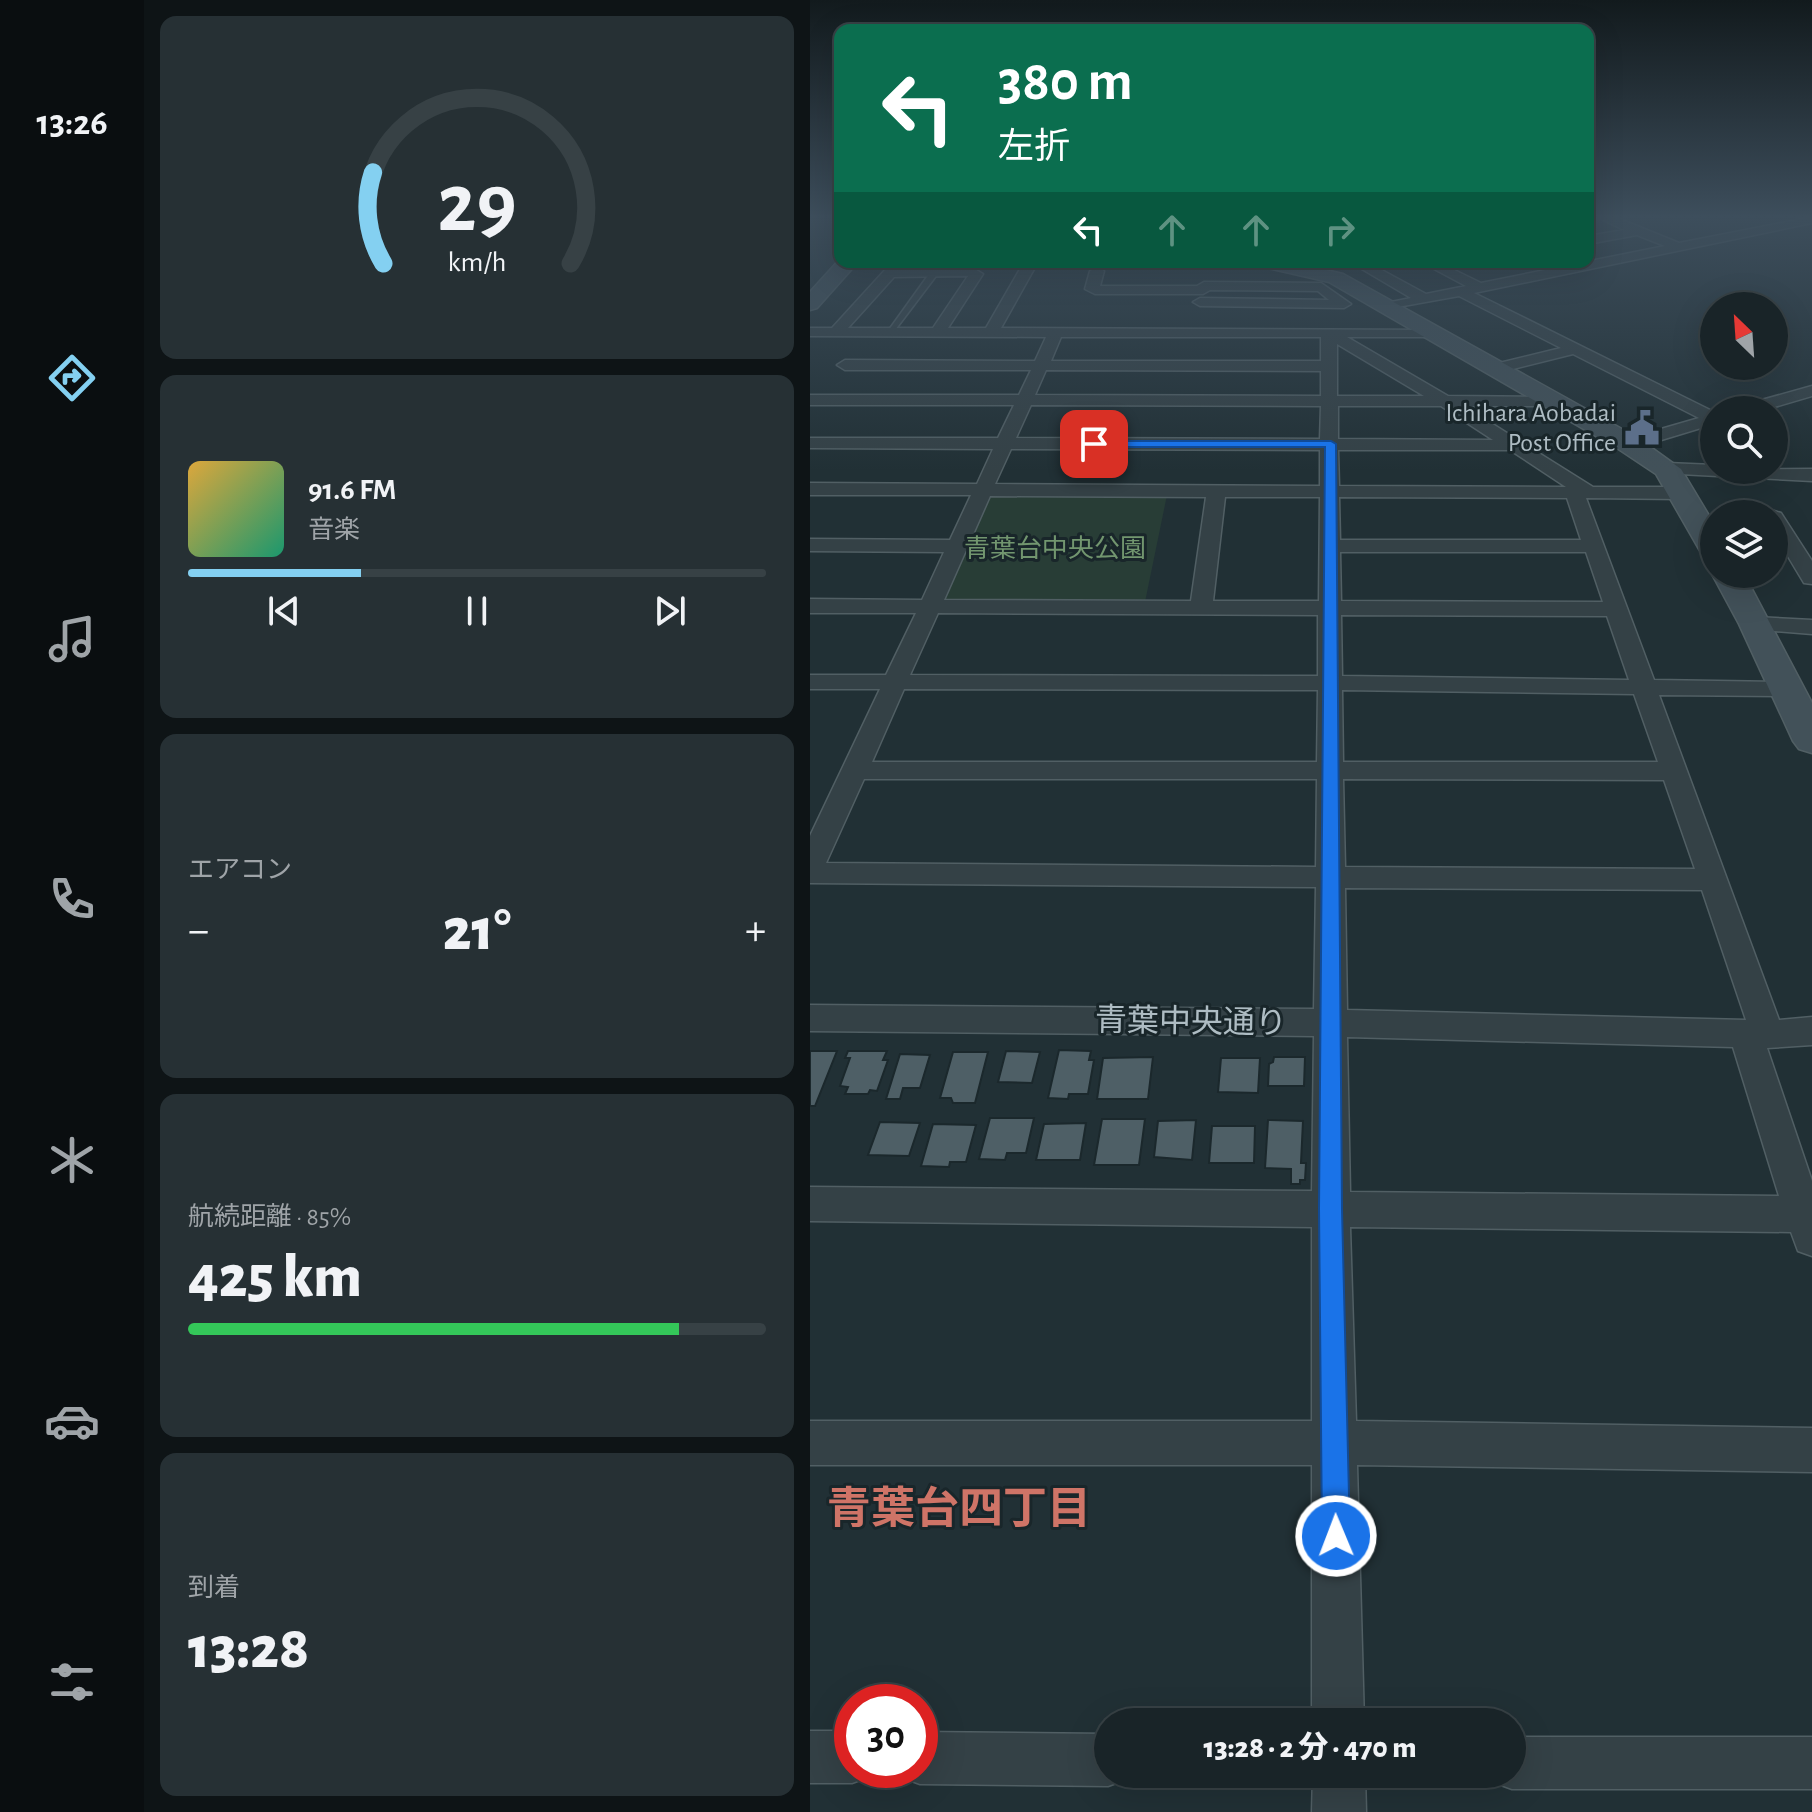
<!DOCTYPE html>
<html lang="ja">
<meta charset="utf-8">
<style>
:root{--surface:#192428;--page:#263034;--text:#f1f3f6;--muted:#9fa4a8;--line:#374145;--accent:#84d0f1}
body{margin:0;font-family:"Alegreya Sans","Noto Sans JP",sans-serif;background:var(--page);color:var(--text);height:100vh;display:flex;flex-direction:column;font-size:30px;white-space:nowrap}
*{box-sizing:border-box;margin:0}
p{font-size:26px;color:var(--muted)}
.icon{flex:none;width:44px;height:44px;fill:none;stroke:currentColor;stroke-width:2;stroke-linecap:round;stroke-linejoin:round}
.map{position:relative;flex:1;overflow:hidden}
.sheet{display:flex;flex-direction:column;gap:16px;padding:16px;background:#0e1416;width:666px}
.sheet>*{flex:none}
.top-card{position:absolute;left:24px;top:24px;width:760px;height:244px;border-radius:16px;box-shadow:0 8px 32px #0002,0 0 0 2px var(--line);background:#0b6e4f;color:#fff;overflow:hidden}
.needle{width:52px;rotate:335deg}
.fabs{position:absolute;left:890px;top:292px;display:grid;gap:16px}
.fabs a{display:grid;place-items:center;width:88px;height:88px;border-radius:50%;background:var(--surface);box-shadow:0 8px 32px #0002,0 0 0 2px var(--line);font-size:40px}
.speed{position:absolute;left:24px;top:1684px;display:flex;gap:16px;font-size:40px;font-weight:700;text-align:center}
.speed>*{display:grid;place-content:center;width:104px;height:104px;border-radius:50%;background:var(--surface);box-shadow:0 8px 32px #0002,0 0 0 2px var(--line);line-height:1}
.speed .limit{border:12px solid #d22;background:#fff;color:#111}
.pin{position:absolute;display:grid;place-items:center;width:68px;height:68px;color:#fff;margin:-34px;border-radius:16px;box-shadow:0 4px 12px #0006}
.me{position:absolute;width:88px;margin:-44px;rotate:359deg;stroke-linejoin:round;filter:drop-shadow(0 0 6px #0008)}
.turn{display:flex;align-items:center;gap:28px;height:168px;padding:0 32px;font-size:36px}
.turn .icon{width:104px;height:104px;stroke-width:2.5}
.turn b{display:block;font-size:56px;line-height:68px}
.lanes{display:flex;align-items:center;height:76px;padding:0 32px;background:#0003;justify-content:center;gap:40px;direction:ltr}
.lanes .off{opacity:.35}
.big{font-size:60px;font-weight:800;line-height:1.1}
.sheet .card{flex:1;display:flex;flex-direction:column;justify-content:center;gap:12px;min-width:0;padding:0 28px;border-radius:16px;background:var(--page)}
.sheet .dial{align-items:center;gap:0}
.dial svg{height:208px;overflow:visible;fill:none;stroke:var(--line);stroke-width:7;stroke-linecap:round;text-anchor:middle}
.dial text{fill:var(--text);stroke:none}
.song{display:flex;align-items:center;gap:24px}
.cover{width:96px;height:96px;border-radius:12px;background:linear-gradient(135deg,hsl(40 70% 55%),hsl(160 70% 35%))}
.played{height:8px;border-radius:4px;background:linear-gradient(90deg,var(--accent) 30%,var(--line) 30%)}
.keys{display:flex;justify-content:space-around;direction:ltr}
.heat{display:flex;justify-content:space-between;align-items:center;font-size:44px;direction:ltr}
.charge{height:12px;border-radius:6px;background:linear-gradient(90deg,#34c759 85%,var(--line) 0)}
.trip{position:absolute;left:284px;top:1708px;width:432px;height:80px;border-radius:40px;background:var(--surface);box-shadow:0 8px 32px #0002,0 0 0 2px var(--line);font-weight:800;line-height:80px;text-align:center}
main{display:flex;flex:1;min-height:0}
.tab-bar{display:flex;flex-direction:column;width:144px;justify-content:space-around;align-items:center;background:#0a0e10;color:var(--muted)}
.tab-bar .icon{width:56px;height:56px}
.tab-bar .active{color:var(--accent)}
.tab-bar b{font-size:36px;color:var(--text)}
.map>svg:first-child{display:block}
.green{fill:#283d36}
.building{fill:#4e5f66;stroke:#1b282c;stroke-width:2}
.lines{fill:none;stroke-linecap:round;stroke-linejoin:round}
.lane-casing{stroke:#515f64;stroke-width:3}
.street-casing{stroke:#515f64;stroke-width:3}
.secondary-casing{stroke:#515f64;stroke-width:3}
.lane{fill:#344146;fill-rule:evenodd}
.street{fill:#344146;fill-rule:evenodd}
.secondary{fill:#425159;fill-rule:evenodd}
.route{fill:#1a73e8;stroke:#114b97;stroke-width:2}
.labels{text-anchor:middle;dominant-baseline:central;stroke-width:6;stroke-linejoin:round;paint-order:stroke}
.far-poi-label{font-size:26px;fill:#aebcc3;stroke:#19262a;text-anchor:end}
.far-park-label{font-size:26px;fill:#72966f;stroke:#19262a}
.street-label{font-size:32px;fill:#aebcc3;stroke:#19262a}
.near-quarter-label{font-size:44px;font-weight:bold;fill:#cf7467;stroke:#19262a}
</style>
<main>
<nav class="tab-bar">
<b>13:26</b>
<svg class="icon active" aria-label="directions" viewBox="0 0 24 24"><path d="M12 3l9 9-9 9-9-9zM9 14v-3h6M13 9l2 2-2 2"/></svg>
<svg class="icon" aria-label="music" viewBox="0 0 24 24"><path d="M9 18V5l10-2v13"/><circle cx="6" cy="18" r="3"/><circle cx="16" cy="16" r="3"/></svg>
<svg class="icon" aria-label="phone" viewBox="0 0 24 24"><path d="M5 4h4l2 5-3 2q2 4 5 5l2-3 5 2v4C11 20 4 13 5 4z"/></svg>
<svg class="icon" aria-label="climate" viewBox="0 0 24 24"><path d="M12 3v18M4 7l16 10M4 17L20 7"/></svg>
<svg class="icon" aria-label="car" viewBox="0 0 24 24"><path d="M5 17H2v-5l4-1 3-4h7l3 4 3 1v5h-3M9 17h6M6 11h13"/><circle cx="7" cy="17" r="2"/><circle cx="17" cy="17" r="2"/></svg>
<svg class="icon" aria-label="filters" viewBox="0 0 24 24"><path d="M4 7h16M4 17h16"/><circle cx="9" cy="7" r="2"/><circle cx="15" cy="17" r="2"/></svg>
</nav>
<section class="sheet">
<div class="card dial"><svg viewBox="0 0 100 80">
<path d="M14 69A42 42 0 1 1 86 69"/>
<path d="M14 69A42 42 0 0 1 10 34" stroke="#84d0f1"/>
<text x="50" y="56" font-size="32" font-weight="700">29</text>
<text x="50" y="72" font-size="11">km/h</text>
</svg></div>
<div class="card">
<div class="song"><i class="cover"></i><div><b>91.6 FM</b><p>音楽</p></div></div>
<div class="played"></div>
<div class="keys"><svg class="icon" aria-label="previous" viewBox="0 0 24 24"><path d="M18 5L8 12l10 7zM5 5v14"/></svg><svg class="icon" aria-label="pause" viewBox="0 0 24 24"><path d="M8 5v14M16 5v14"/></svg><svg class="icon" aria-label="next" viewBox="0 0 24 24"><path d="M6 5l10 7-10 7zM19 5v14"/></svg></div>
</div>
<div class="card"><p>エアコン</p>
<div class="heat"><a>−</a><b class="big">21°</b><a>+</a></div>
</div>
<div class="card"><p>航続距離 · 85%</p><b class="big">425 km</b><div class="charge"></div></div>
<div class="card"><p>到着</p><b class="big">13:28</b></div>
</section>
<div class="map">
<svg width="1002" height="1812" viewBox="0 0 1002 1812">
<rect width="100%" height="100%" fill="#213035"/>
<path class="green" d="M 186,494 L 357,495 L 335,602 L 138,603 L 132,598 L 178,496 Z"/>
<path class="building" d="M 249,1050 L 281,1051 L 279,1060 L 284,1060 L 278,1094 L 259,1094 L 258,1099 L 238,1098 Z
M 0,1051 L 27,1051 L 5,1106 L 0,1106 Z
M 38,1051 L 77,1051 L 73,1060 L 78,1060 L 67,1091 L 60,1090 L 58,1094 L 35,1094 L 38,1087 L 30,1086 L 40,1058 L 35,1058 Z
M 196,1051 L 230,1052 L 222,1083 L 188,1082 Z
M 143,1052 L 178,1052 L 165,1103 L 143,1103 L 141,1098 L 130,1098 Z
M 90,1054 L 120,1055 L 110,1088 L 93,1088 L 90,1099 L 76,1099 Z
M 343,1057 L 338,1099 L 287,1099 L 293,1058 Z
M 464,1057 L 495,1057 L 494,1086 L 458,1086 L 459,1064 L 463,1062 Z
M 411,1058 L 450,1058 L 448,1093 L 408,1092 Z
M 180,1118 L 224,1118 L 216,1153 L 197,1153 L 195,1160 L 169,1159 Z
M 292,1119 L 335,1119 L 329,1165 L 284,1165 Z
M 386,1120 L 382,1160 L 344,1157 L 348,1121 Z
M 458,1120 L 493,1121 L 491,1163 L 496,1163 L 495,1180 L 490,1180 L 490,1184 L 481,1184 L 481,1169 L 455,1168 Z
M 70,1122 L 110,1123 L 99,1156 L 58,1155 Z
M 276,1123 L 270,1160 L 226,1160 L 234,1124 Z
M 123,1124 L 166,1125 L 156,1162 L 140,1162 L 139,1167 L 111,1166 Z
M 402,1126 L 445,1126 L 444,1163 L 399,1163 Z"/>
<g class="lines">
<g class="lane-casing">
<path id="lane" d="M 122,270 L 129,272 L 82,334 L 76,334 Z"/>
</g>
<g class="street-casing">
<path id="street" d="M 787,217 L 805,217 L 869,243 L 1002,217 L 1002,223 L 664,293 L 904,412 L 904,424 L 825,448 L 813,448 L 810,444 L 813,440 L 889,418 L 763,354 L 687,373 L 681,371 L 681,365 L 751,348 L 649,296 L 571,310 L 571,304 L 601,298 L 540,262 L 557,262 L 616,294 L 656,286 L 611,262 L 628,262 L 671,283 L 855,246 L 827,235 L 778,244 L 778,236 L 814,230 Z
M 214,262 L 228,262 L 191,328 L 628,330 L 630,333 L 623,337 L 537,337 L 638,396 L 750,397 L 752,401 L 750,405 L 744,406 L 654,406 L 783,487 L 872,487 L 882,493 L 872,499 L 776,498 L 844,680 L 975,682 L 984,684 L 987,689 L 984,694 L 975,696 L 849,695 L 969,1020 L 1002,1017 L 1002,1045 L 957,1048 L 1002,1181 L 1002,1256 L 988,1251 L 981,1232 L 540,1227 L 546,1421 L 1002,1428 L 1002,1472 L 547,1465 L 554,1722 L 502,1722 L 502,1465 L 0,1465 L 0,1421 L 502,1421 L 502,1227 L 0,1221 L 0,1187 L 502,1191 L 504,1036 L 0,1031 L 0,1005 L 504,1009 L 506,887 L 0,883 L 0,836 L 70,689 L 0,689 L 0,675 L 76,675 L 106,613 L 0,613 L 0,599 L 112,600 L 134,552 L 0,551 L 0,539 L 140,540 L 161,495 L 0,495 L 0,483 L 167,484 L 183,449 L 0,448 L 0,438 L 188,438 L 204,405 L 0,405 L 0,395 L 209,395 L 221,370 L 35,370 L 27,365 L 35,360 L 225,361 L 236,337 L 0,336 L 0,328 L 22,328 L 75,270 L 163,268 L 173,274 L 138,328 L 176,328 ZM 158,276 L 123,328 L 38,328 L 84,277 ZM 251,337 L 511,337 L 511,361 L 241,361 ZM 527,344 L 614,396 L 527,396 ZM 236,370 L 511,371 L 511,396 L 225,395 ZM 221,405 L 511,406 L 510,439 L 206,438 ZM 528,406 L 631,406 L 683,440 L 528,439 ZM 201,449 L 510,450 L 510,486 L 185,484 ZM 528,450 L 700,450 L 756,487 L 529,486 ZM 180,496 L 396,497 L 381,601 L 134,600 ZM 415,497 L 510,497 L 509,601 L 403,601 ZM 529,497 L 757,498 L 771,540 L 530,540 ZM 530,552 L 776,552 L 793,602 L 531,601 ZM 128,613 L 508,615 L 508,676 L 100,675 ZM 531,615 L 797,616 L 819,680 L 532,676 ZM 94,689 L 508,690 L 507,762 L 62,762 ZM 532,690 L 824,694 L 848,762 L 533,762 ZM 54,779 L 507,779 L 506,867 L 16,863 ZM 533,779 L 854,780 L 885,869 L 535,867 ZM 535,888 L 892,890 L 936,1020 L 537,1010 ZM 537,1037 L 923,1047 L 969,1196 L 540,1192 Z
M 287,267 L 294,271 L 290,286 L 387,286 L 394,282 L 511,283 L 541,304 L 534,308 L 390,306 L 383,302 L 390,298 L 519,300 L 508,291 L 400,290 L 393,294 L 285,294 L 275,289 L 280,271 Z
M 1002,386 L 1002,396 L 954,410 L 928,410 L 930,406 Z
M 857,463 L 904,465 L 904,470 L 1002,469 L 1002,481 L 850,473 L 848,469 L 850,465 Z
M 964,511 L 971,513 L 1002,561 L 1002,584 L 994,583 L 964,533 L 964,514 L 956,514 Z
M 946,617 L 1002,620 L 1002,634 L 938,629 L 935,624 L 938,619 Z
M 0,1731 L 42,1731 L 42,1770 L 63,1770 L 61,1776 L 42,1783 L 0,1783 Z
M 110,1732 L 298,1734 L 298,1774 L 318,1774 L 317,1779 L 298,1786 L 110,1784 L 91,1777 L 89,1770 L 110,1770 Z
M 702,1737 L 1002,1737 L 1002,1789 L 702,1789 L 683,1782 L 680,1774 L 702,1774 Z
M 503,1774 L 555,1774 L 556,1812 L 502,1812 Z"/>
</g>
<g class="secondary-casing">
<path id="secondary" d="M 30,259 L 30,262 L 48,262 L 7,308 L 0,310 L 0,292 Z
M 446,262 L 481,262 L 533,274 L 828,438 L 871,469 L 904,524 L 904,558 L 893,555 L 889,549 L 846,474 L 810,450 L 519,282 L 449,266 Z
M 904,572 L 934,574 L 1002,703 L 1002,753 L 989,749 L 983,741 L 929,624 L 902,574 Z"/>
</g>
<use href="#lane" class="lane"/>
<use href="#street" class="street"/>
<use href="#secondary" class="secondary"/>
</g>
<linearGradient id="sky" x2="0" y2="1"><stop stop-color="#121a1d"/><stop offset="0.46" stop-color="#3d4e5c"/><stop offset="1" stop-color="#3d4e5c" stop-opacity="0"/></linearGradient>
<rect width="1002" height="471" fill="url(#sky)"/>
<path class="route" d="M 280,441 L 521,441 L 526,444 L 532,1209 L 540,1536 L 536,1546 L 526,1550 L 516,1546 L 512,1536 L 509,1209 L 515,447 L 284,447 L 280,446 Z"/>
<defs>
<g id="civic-bare" transform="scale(2.76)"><path d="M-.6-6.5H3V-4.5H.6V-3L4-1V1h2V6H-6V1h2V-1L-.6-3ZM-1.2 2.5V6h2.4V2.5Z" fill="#5c6f8a" stroke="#19262a" stroke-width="2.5" paint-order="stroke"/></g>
</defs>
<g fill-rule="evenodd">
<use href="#civic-bare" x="832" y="428"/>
</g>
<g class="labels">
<g class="far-poi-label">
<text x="806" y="413">Ichihara Aobadai<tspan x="806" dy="30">Post Office</tspan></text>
</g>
<g class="far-park-label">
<text x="245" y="549">青葉台中央公園</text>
</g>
<g class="street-label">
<text transform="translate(381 1022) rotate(1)">青葉中央通り</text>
</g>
<g class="near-quarter-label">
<text x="149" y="1510">青葉台四丁目</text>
</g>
</g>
</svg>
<div class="fabs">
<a><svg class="needle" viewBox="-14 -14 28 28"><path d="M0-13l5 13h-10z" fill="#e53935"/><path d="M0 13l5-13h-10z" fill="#9fa4a8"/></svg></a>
<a><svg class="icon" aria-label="search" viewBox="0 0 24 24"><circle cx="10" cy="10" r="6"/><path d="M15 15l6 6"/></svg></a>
<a><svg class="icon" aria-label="layers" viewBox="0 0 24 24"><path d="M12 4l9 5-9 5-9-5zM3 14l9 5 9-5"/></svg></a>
</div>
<div class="speed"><div class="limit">30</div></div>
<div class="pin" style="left:284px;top:444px;background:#d93025"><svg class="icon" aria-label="arrive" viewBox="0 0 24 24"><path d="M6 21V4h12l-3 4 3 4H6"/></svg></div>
<svg class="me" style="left:526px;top:1536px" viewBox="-20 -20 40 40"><circle r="17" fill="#1a73e8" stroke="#fff" stroke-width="3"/><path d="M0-11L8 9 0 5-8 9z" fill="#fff"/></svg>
<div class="trip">13:28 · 2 分 · 470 m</div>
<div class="top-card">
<div class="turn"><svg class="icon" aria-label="left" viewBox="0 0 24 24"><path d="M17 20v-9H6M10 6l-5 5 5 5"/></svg><div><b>380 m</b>左折</div></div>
<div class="lanes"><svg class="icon" aria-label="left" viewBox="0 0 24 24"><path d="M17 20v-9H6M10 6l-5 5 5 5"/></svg><svg class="icon off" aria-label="ahead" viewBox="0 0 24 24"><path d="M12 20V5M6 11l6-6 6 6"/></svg><svg class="icon off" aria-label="ahead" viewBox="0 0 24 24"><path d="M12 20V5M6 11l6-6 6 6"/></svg><svg class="icon off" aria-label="right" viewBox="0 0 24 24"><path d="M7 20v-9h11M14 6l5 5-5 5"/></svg></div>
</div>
</div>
</main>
